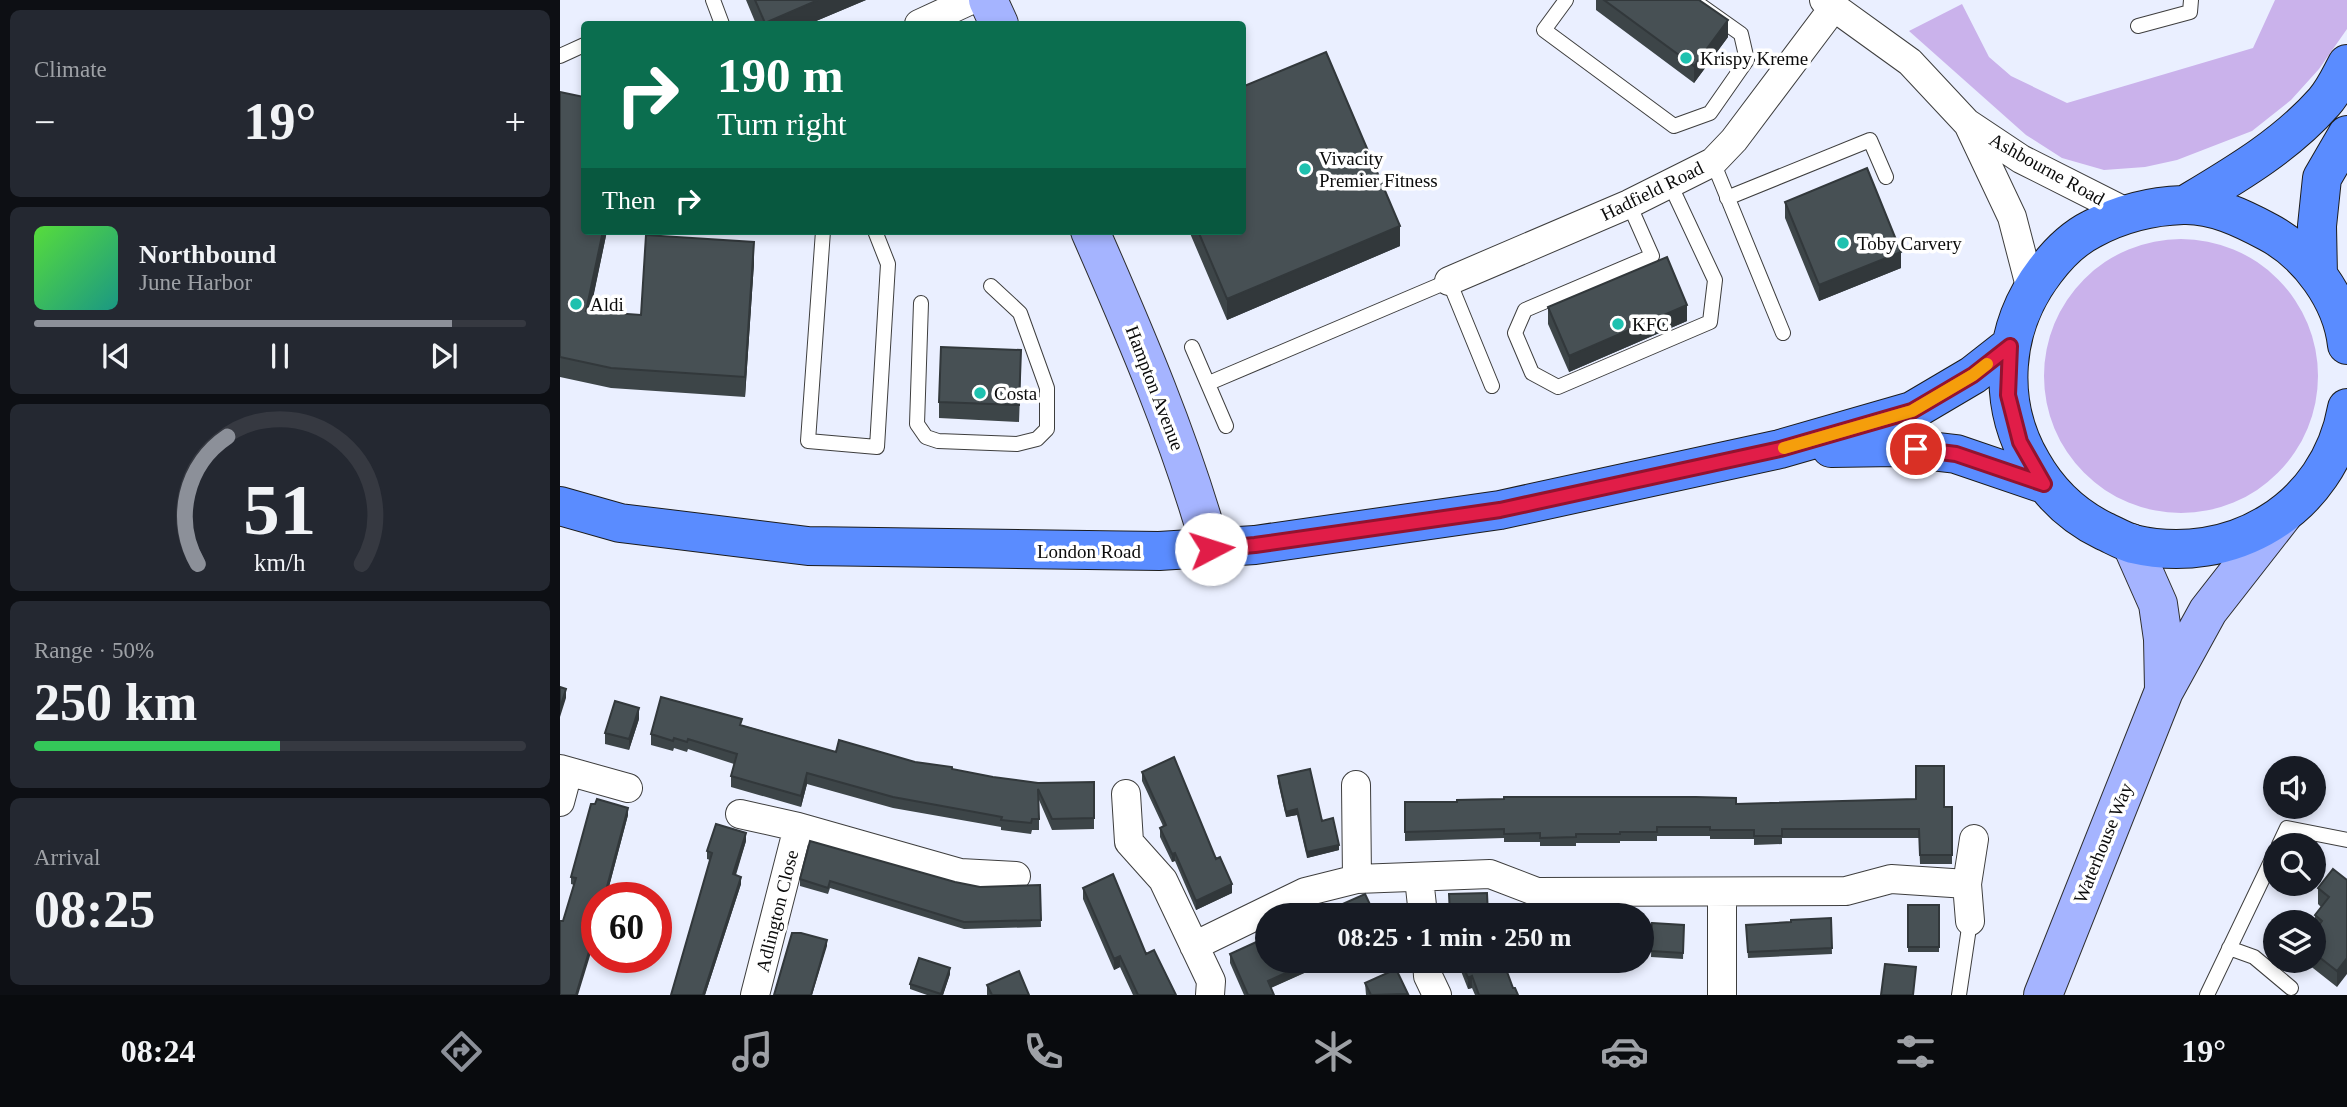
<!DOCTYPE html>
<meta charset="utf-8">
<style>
:root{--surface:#171b24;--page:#242831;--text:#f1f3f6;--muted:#9ea1a6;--line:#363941;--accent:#8c9099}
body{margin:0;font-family:"Times New Roman",serif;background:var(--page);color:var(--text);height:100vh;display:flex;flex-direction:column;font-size:26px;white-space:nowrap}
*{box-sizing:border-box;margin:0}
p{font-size:23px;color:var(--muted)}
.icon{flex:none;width:38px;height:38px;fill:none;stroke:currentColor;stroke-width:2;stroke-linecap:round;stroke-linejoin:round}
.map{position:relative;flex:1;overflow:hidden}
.side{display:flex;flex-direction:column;gap:10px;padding:10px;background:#0d0f14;width:560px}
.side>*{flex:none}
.banner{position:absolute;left:21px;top:21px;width:665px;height:214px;border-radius:7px;box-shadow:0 4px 10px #0003;background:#0b6e4f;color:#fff;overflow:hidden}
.controls{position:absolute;left:1703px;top:756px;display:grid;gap:14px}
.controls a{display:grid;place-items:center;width:63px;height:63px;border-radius:50%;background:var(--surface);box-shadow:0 4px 10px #0003;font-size:35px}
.speed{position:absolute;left:21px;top:882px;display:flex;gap:14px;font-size:35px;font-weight:700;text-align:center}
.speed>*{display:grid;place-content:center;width:91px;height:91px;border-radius:50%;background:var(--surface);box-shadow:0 4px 10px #0003;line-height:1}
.speed .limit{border:10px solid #d22;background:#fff;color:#111}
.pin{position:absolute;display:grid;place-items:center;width:60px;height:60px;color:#fff;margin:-30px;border:4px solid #fff;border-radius:50%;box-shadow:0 2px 7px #0007}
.me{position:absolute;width:77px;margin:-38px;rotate:85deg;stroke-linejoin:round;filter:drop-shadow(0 0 5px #0008)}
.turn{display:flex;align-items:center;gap:24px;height:147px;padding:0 21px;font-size:32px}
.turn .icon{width:91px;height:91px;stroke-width:2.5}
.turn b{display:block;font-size:49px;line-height:60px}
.then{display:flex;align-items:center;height:66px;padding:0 21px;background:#0003;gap:14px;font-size:26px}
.big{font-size:52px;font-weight:700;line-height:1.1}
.side .tile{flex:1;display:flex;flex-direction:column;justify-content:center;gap:10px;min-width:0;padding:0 24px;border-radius:10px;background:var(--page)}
.side .dial{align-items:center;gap:0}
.dial svg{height:182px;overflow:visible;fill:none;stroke:var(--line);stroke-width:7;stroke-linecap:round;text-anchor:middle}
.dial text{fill:var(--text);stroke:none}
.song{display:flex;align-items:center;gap:21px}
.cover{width:84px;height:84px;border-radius:10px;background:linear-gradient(135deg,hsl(110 70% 55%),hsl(170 70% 35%))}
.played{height:7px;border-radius:4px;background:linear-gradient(90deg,var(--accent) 85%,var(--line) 85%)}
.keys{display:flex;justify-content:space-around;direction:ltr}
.heat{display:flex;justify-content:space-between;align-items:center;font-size:38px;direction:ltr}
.charge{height:10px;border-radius:5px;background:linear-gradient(90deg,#34c759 50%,var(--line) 0)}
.trip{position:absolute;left:695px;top:903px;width:399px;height:70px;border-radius:35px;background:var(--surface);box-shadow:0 4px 10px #0003;font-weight:700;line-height:70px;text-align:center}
.tabs{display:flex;height:112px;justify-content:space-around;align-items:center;background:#090b0e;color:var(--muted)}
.tabs .icon{width:49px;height:49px}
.tabs .current{color:var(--accent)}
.tabs b{font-size:32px;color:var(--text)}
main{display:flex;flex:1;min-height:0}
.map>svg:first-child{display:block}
.green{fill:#cab2eb}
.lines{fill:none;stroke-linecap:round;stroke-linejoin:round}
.lane-casing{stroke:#3e3e3e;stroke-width:16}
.street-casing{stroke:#3e3e3e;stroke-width:30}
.secondary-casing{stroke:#2d2d2d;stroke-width:40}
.primary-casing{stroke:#1c1c1c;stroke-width:40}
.lane{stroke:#fff;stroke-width:14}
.street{stroke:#fff;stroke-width:28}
.secondary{stroke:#a5b4ff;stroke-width:38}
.primary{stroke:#5a8cff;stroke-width:38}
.wall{fill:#3d4548}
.shaded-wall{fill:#32383b}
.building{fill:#475054;stroke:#32383b;stroke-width:2}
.route-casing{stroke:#92132f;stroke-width:18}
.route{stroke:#e11d48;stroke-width:12}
.slow{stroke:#f59e0b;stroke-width:12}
.poi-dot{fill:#1ec1af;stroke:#fff;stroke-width:2.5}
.labels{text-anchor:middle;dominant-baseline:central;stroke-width:7;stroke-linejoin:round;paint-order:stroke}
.poi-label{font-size:19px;fill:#0b0b0b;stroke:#fff;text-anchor:start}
.street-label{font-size:19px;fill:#0b0b0b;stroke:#fff}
</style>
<main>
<section class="side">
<div class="tile"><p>Climate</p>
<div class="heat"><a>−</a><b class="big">19°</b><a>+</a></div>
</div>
<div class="tile">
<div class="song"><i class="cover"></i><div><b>Northbound</b><p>June Harbor</p></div></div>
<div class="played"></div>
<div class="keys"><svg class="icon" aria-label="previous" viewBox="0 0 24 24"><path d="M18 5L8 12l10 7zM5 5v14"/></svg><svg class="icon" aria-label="pause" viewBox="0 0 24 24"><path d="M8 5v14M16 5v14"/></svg><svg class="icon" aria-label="next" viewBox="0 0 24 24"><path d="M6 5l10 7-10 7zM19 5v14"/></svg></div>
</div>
<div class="tile dial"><svg viewBox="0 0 100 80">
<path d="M14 69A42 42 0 1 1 86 69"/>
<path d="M14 69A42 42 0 0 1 27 13" stroke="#8c9099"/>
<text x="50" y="56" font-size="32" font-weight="700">51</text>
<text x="50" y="72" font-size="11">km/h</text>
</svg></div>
<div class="tile"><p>Range · 50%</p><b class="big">250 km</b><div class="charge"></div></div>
<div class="tile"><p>Arrival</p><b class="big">08:25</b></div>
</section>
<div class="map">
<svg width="1787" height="995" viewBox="0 0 1787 995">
<rect width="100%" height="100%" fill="#eaefff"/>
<path class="green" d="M 1715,0 L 1787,0 L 1787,29 L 1759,69 L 1731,100 L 1692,131 L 1617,160 L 1585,167 L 1544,170 L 1502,158 L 1466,135 L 1349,31 L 1402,4 L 1429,57 L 1451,76 L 1507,103 L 1693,48 Z
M1484 376a137 137 0 1 1 274 0a137 137 0 1 1-274 0Z"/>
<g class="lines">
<g class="lane-casing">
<path id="lane" d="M 153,0 L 162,24
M 1006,0 L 984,30 L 1114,126 L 1150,113 L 1187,60 L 1181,34 L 1133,0
M 1578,26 L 1630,12 L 1631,0
M 0,56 L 24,45
M 1153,162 L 1223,333
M 1167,198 L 1310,140 L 1326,177
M 1069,204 L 1092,256 L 965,310 L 955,333 L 972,373 L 998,387 L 1150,322 L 1155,280 L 1110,184
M 263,231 L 248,441 L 317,447 L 328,264 L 315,231
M 361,303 L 357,424 L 366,437 L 378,441 L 457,444 L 477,439 L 487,429 L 487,388 L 460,313 L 431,286
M 632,347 L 666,426
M 649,383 L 889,281 L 932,386
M 1719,845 L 1727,828 L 1787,840
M 1669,948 L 1694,957 L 1731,988
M 1399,995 L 1410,921
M 1647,995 L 1715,853"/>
</g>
<g class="street-casing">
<path id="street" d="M 1264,0 L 1350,62 L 1407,123 L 1461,159 L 1568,213
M 359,24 L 411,0
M 1409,126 L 1452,217 L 1471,290
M 889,281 L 1069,204 L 1153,162 L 1174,140 L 1274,7
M 0,769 L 68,788
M 796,785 L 797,879
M 566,794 L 569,842 L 603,880 L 651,981 L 650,995
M 0,802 L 8,772
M 180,814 L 238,827 L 400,873 L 456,876
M 859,878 L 863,915
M 1410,921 L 1407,884 L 1414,839
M 634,946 L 745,892 L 797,879 L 930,874 L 977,892 L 1286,891 L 1331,879 L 1407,884
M 867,961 L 868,976 L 877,995
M 195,995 L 238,827
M 1162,995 L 1162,892"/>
</g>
<g class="secondary-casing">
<path id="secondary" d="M 428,0 L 439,24
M 530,231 C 576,336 620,438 651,549
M 1571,543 L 1598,604 L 1603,639 L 1604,689
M 1483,995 L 1604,691 L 1648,611 L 1723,515"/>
</g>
<g class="primary-casing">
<path id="primary" d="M 1625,205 C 1675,175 1725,146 1764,102 C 1774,91 1780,77 1787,64
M 1758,275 L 1757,226 L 1762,178 L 1787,135
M 1787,345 C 1782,299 1748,253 1708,232 C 1682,218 1653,204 1623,205 C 1591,206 1560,214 1532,229 C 1514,238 1497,255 1485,271 C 1442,327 1436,402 1472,463 C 1489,493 1513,516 1544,531 C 1553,535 1563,541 1573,544 C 1671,567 1769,510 1787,408
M 1271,448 L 1336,447 L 1396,454 L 1484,484
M 0,506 L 60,523 L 248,546 L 599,551 L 695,545 L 940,510 L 1220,449 L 1352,411 L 1413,375 L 1450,346"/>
</g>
<use href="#lane" class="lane"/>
<use href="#street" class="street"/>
<use href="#secondary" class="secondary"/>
<use href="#primary" class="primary"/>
</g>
<path class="wall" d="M 186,0 L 306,0 L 249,24 L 196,24 Z
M 1036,0 L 1139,0 L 1168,37 L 1134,83 L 1036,10 Z
M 0,92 L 47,231 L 30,311 L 81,315 L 194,263 L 185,397 L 51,388 L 0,377 Z
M 1225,202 L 1341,268 L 1259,301 L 1225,218 Z
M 629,231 L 682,231 L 840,246 L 667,320 Z
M 988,307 L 1127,321 L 1009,372 L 988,324 Z
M 461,367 L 459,422 L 379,418 L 379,402 Z
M 79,719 L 69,750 L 45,744 L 45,733 Z
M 182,725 L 276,752 L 355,762 L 433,777 L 478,783 L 534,782 L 534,829 L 492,830 L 479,800 L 479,830 L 472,830 L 471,834 L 441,830 L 441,827 L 333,808 L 247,784 L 241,807 L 171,787 L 171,776 L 174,764 L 128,749 L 127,752 L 114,748 L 113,751 L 91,745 L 91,734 Z
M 582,772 L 656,859 L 672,893 L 636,910 L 615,861 L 612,862 L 600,837 L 600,828 L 603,826 L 582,781 Z
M 718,776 L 762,821 L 779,850 L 747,858 L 737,815 L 726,817 L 718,782 Z
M 1356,799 L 1384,807 L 1392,807 L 1392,864 L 1360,864 L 1359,838 L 1222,838 L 1222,844 L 1194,845 L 1194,839 L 1150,839 L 1150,836 L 1097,836 L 1097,841 L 1060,841 L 1060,843 L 1016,843 L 1016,846 L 980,846 L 980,842 L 944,842 L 944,838 L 845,841 L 845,802 L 1176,804 Z
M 35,804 L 68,815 L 46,898 L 37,898 L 3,921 L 14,885 L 11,884 L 11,877 Z
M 186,841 L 176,875 L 181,884 L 145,995 L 111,995 L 150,860 L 147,859 L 147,851 Z
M 240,879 L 395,882 L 420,887 L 480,885 L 481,927 L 404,929 L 270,888 L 268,894 L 240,886 Z
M 1787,880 L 1777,987 L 1744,961 L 1754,961 L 1755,915 L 1761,907 L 1758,904 L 1758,888 Z
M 523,888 L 586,954 L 616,995 L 573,995 L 560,967 L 554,970 L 523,899 Z
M 1348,905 L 1379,905 L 1379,952 L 1348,952 Z
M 1271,918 L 1272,954 L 1188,958 L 1186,925 L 1231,922 Z
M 1092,923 L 1124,925 L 1123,959 L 1091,957 Z
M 670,954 L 771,961 L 711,988 L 714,995 L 684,995 L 670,963 Z
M 897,961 L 943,961 L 953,988 L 958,995 L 915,995 L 912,988 L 908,989 Z
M 1000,961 L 1039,961 L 1039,973 L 1000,973 Z
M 390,974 L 383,995 L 367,995 L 350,989 L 350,984 Z
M 805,983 L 848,995 L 806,995 Z
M 427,985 L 469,995 L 427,995 Z"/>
<path class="shaded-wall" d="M 258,0 L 306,0 L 249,24 L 205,24 L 205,23 Z
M 1168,20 L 1168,37 L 1134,83 L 1134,66 Z
M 840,226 L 840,246 L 667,320 L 667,299 Z
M 43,231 L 47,231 L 26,332 L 26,311 Z
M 194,242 L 194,263 L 185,397 L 185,377 Z
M 1341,252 L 1341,268 L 1259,301 L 1259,285 Z
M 1127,305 L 1127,321 L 1009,372 L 1009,356 Z
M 6,689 L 6,698 L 0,717 L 0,708 Z
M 79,708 L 79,719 L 69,750 L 69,739 Z
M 247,773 L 247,784 L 241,807 L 241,796 Z
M 68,808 L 68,815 L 46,898 L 44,898 Z
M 737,809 L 737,815 L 726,817 L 726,812 Z
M 186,833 L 186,841 L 173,882 L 173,874 Z
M 779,845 L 779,850 L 747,858 L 747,852 Z
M 615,853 L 615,861 L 612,862 L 612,854 Z
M 181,877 L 181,884 L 145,995 L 143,995 Z
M 672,884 L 672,893 L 636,910 L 636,901 Z
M 37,925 L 37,933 L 18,995 L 16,995 Z
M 267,940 L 267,946 L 252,995 L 251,995 Z
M 560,956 L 560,967 L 554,970 L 554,959 Z
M 1787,958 L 1787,974 L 1777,987 L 1777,971 Z
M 752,961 L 771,961 L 708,989 L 708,981 Z
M 390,968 L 390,974 L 383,995 L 381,995 Z
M 912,976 L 912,988 L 908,989 L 908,978 Z"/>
<path class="building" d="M 195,0 L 258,0 L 205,23 Z
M 1044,0 L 1139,0 L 1168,20 L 1134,66 Z
M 766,52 L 840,226 L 667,299 L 638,231 L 682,231 L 682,87 Z
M 0,92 L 24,97 L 24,231 L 43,231 L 26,311 L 81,315 L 86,235 L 194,242 L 185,377 L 51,368 L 0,357 Z
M 1307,168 L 1341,252 L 1259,285 L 1225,202 Z
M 1107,257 L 1127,305 L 1009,356 L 988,307 Z
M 381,347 L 461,350 L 459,405 L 379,402 Z
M 0,687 L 6,689 L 0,708 Z
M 101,697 L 182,719 L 180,725 L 276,752 L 279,740 L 355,762 L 392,767 L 392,769 L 433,777 L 478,783 L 534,782 L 534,818 L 492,819 L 478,789 L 479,819 L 472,819 L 471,823 L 441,820 L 442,817 L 333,797 L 247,773 L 241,796 L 171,776 L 177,754 L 128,739 L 127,742 L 114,738 L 113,741 L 91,734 Z
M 55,701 L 79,708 L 69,739 L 45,733 Z
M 614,757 L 656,859 L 660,857 L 672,884 L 636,901 L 615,853 L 612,854 L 600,828 L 606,825 L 582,772 Z
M 1356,766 L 1384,766 L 1384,807 L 1392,807 L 1392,855 L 1360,855 L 1359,829 L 1222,829 L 1222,836 L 1194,836 L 1194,830 L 1150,830 L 1150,827 L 1097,827 L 1097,832 L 1060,832 L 1060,834 L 1016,834 L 1016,837 L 980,838 L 980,833 L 944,834 L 944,829 L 845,832 L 845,802 L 897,802 L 897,800 L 944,799 L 944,797 L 1136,797 L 1176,798 L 1176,804 L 1356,799 Z
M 750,769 L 762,821 L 773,818 L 779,845 L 747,852 L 737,809 L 726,812 L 718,776 Z
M 37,799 L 68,808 L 44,898 L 37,898 L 37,925 L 16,995 L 0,995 L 0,921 L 3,921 L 16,878 L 11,877 L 31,804 L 35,804 Z
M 156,824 L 186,833 L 173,874 L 181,877 L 143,995 L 111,995 L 152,853 L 147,851 Z
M 250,841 L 395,882 L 420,887 L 480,885 L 481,920 L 404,922 L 270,881 L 268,888 L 240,879 Z
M 1773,869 L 1787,880 L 1787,958 L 1777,971 L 1754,953 L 1754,932 L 1762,921 L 1755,915 L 1769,897 L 1758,888 Z
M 553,874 L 586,954 L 594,950 L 616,995 L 578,995 L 560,956 L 554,959 L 523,888 Z
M 927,893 L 928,915 L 890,915 L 889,894 Z
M 805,894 L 815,915 L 766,915 L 779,909 L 778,906 Z
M 1348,905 L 1379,905 L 1379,947 L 1348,947 Z
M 1271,918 L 1272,948 L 1188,952 L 1186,925 L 1231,922 L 1231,920 Z
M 1092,923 L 1124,925 L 1123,953 L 1091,951 Z
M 232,933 L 241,933 L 267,940 L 251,995 L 214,995 Z
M 707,937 L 707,961 L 752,961 L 708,981 L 714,995 L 688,995 L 670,954 Z
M 359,958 L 390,968 L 381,994 L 350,984 Z
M 901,961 L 943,961 L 953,988 L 955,988 L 958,995 L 919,995 L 912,976 L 908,978 Z
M 1000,961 L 1039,961 L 1039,967 L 1000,967 Z
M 1325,964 L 1356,967 L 1353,995 L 1321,995 Z
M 836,969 L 848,994 L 811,995 L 805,983 Z
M 459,971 L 469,995 L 432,995 L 427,985 Z"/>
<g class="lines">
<g class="route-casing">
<path id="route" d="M 651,549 L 695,545 L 940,510 L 1220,449 L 1352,411 L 1413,375 L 1450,346 L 1448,395 L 1460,442 L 1484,484 L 1396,454 L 1356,449"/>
</g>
<use href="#route" class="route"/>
<path class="slow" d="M 1224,448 L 1352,411 L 1413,375 L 1427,364"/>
</g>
<g class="poi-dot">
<circle cx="1126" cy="58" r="7"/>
<circle cx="745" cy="169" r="7"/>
<circle cx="1283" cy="243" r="7"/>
<circle cx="16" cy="304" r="7"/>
<circle cx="1058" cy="324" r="7"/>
<circle cx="420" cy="393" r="7"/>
</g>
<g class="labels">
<g class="poi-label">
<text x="1140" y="58">Krispy Kreme</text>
<text x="759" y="158">Vivacity<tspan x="759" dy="22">Premier Fitness</tspan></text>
<text x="1297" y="243">Toby Carvery</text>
<text x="30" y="304">Aldi</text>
<text x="1072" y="324">KFC</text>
<text x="434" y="393">Costa</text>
</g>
<g class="street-label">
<text transform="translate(1487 169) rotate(29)">Ashbourne Road</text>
<text transform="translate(1092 191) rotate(-26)">Hadfield Road</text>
<text transform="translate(595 388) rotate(69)">Hampton Avenue</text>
<text x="529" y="551">London Road</text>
<text transform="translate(1543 843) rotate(-68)">Waterhouse Way</text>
<text transform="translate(217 911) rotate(-76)">Adlington Close</text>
</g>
</g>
</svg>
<div class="controls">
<a><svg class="icon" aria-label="sound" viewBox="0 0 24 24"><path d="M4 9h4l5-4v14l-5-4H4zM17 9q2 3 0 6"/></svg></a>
<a><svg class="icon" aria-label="search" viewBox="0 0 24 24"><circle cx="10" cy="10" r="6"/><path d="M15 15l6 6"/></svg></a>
<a><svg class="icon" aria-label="layers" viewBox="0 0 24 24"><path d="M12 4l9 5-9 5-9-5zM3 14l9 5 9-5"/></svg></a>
</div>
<div class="speed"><div class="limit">60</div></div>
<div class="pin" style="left:1356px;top:449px;background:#d93025"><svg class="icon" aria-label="arrive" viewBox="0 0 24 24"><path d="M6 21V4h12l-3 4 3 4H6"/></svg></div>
<svg class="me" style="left:651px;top:549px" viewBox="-20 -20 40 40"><circle r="19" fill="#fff"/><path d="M0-13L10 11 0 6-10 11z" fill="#e11d48"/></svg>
<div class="trip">08:25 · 1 min · 250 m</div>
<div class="banner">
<div class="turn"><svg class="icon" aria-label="right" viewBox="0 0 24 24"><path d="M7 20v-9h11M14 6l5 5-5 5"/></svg><div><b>190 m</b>Turn right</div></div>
<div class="then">Then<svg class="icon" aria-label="right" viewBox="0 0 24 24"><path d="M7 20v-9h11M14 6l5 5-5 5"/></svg></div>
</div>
</div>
</main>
<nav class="tabs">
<b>08:24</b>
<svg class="icon current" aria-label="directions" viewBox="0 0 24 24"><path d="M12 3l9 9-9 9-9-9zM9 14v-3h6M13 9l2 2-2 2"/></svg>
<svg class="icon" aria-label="music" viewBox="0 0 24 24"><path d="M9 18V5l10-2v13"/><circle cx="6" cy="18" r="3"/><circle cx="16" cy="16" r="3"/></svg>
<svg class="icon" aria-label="phone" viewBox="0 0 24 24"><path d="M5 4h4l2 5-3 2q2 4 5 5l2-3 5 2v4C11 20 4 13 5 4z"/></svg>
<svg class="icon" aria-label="climate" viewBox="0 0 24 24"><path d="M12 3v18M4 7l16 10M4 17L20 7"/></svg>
<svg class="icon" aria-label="car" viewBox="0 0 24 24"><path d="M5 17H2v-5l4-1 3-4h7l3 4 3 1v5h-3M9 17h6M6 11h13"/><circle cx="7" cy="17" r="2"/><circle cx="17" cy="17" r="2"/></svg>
<svg class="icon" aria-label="filters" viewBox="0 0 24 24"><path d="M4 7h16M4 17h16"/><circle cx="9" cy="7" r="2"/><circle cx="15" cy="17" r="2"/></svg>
<b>19°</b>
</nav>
